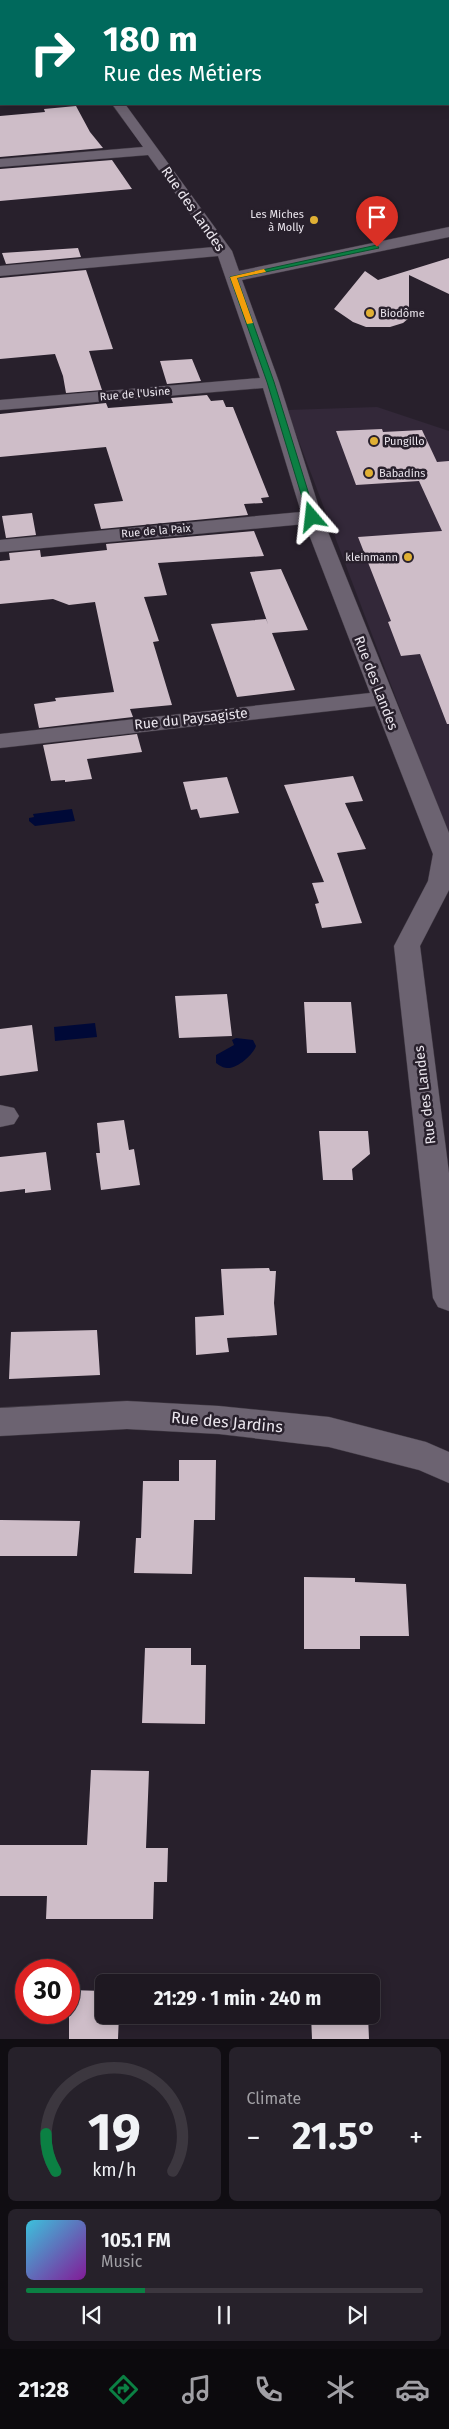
<!DOCTYPE html>
<meta charset="utf-8">
<style>
:root{--surface:#1e1821;--page:#26212a;--text:#f1f3f6;--muted:#a1a0a5;--line:#3c373f;--accent:#0b8043}
body{margin:0;font-family:"Fira Sans",sans-serif;background:var(--page);color:var(--text);height:100vh;display:flex;flex-direction:column;font-size:19px;white-space:nowrap}
*{box-sizing:border-box;margin:0}
p{font-size:16px;color:var(--muted)}
.icon{flex:none;width:28px;height:28px;fill:none;stroke:currentColor;stroke-width:2;stroke-linecap:round;stroke-linejoin:round}
.map{position:relative;height:2039px;overflow:hidden}
.details{display:flex;flex-direction:column;gap:8px;padding:8px;background:#100d12;flex:1}
.details>*{flex:none}
.hud{position:absolute;left:0px;top:0px;width:450px;height:105px;box-shadow:0 2px 12px #0003,0 0 0 1px var(--line);background:#00695c;color:#fff;overflow:hidden}
.speed{position:absolute;left:15px;top:1959px;display:flex;gap:10px;font-size:25px;font-weight:700;text-align:center}
.speed>*{display:grid;place-content:center;width:65px;height:65px;border-radius:50%;background:var(--surface);box-shadow:0 2px 12px #0003,0 0 0 1px var(--line);line-height:1}
.speed .limit{border:8px solid #d22;background:#fff;color:#111}
.pin{position:absolute;display:grid;place-items:center;width:42px;height:42px;color:#fff;margin:-51px -21px;border-radius:50% 50% 50% 0;rotate:-45deg;box-shadow:0 0 5px #0007}
.pin .icon{rotate:45deg}
.me{position:absolute;width:55px;margin:-28px;rotate:343deg;stroke-linejoin:round;filter:drop-shadow(0 0 4px #0008)}
.turn{display:flex;align-items:center;gap:18px;height:105px;padding:0 20px;font-size:22px}
.turn .icon{width:65px;height:65px;stroke-width:2.5}
.turn b{display:block;font-size:35px;line-height:42px}
.big{font-size:38px;font-weight:700;line-height:1.1}
.details .widget{flex:1;display:flex;flex-direction:column;justify-content:center;gap:8px;min-width:0;padding:0 18px;border-radius:8px;background:var(--page)}
.details .dial{align-items:center;gap:0}
.dial svg{height:130px;overflow:visible;fill:none;stroke:var(--line);stroke-width:7;stroke-linecap:round;text-anchor:middle}
.dial text{fill:var(--text);stroke:none}
.song{display:flex;align-items:center;gap:15px}
.cover{width:60px;height:60px;border-radius:8px;background:linear-gradient(135deg,hsl(190 70% 55%),hsl(290 70% 35%))}
.played{height:5px;border-radius:2px;background:linear-gradient(90deg,var(--accent) 30%,var(--line) 30%)}
.keys{display:flex;justify-content:space-around;direction:ltr}
.heat{display:flex;justify-content:space-between;align-items:center;font-size:28px;direction:ltr}
.details .tiles{flex:1;display:grid;gap:8px;grid-template-columns:1fr 1fr}
.widget:last-child{grid-column:span 2}
.trip{position:absolute;left:95px;top:1974px;width:285px;height:50px;border-radius:8px;background:var(--surface);box-shadow:0 2px 12px #0003,0 0 0 1px var(--line);font-weight:700;line-height:50px;text-align:center}
.tab-bar{display:flex;height:80px;justify-content:space-around;align-items:center;background:#0c0a0d;color:var(--muted)}
.tab-bar .icon{width:35px;height:35px}
.tab-bar .active{color:var(--accent)}
.tab-bar b{font-size:22px;color:var(--text)}
.map>svg:first-child{display:block}
.built{fill:#332839}
.water{fill:#000937}
.building{fill:#cebdc8}
.lines{fill:none;stroke-linecap:round;stroke-linejoin:round}
.minor-casing{stroke:#413a44;stroke-width:1}
.minor{fill:#6c6371;fill-rule:evenodd}
.route{fill:#0b8043;stroke:#07532c}
.slow{fill:#f59e0b}
.poi-dot{fill:#e0b034;stroke:#28202c;stroke-width:2}
.labels{text-anchor:middle;dominant-baseline:central;stroke-width:5;stroke-linejoin:round;paint-order:stroke}
.far-poi-label{font-size:11px;fill:#ebe6ee;stroke:#28202c;text-anchor:start}
.far-street-label{font-size:11px;fill:#ebe6ee;stroke:#28202c}
.street-label{font-size:14px;fill:#ebe6ee;stroke:#28202c}
.near-street-label{font-size:16px;fill:#ebe6ee;stroke:#28202c}
</style>
<div class="map">
<svg width="449" height="2039" viewBox="0 0 449 2039">
<rect width="100%" height="100%" fill="#28202c"/>
<path class="built" d="M 377,407 L 449,431 L 449,838 L 287,410 Z"/>
<path class="water" d="M 72,809 L 75,821 L 35,826 L 29,821 L 29,818 L 34,817 L 33,814 Z
M 95,1023 L 97,1037 L 55,1041 L 54,1027 Z
M 236,1038 L 253,1040 L 256,1046 C 253,1055 237,1069 227,1068 C 223,1068 219,1065 216,1063 L 216,1055 L 234,1045 L 232,1040 Z"/>
<path class="building" d="M 76,106 L 90,132 L 103,148 L 0,157 L 0,116 L 45,112 L 44,109 Z
M 112,160 L 132,189 L 0,201 L 0,169 Z
M 78,248 L 81,257 L 6,264 L 2,253 Z
M 449,258 L 449,294 L 409,275 L 409,318 L 403,323 L 390,327 L 366,327 L 353,322 L 334,309 L 365,271 L 378,280 Z
M 86,270 L 113,349 L 89,351 L 102,390 L 66,393 L 63,376 L 55,354 L 0,359 L 0,278 Z
M 192,359 L 201,381 L 167,384 L 160,361 Z
M 207,395 L 211,401 L 223,400 L 226,407 L 233,407 L 269,497 L 261,498 L 263,503 L 244,504 L 248,515 L 101,529 L 94,504 L 123,501 L 106,447 L 0,457 L 0,414 L 106,403 L 108,408 L 173,403 L 171,398 Z
M 382,429 L 383,432 L 422,430 L 437,462 L 449,461 L 449,724 L 447,724 L 420,654 L 401,656 L 388,622 L 391,621 L 358,537 L 442,531 L 419,481 L 356,485 L 336,431 Z
M 32,513 L 36,535 L 6,538 L 2,516 Z
M 254,531 L 264,556 L 158,563 L 167,595 L 144,597 L 159,641 L 153,642 L 172,705 L 130,709 L 133,717 L 39,728 L 34,704 L 56,701 L 55,698 L 114,692 L 95,602 L 69,605 L 53,599 L 0,604 L 0,561 L 10,560 L 9,553 L 40,550 L 41,557 L 107,550 L 106,544 Z
M 281,569 L 308,630 L 272,633 L 295,690 L 237,697 L 211,624 L 266,619 L 268,624 L 250,572 Z
M 137,734 L 142,752 L 87,759 L 92,779 L 65,782 L 65,780 L 51,781 L 43,745 Z
M 353,776 L 363,801 L 345,803 L 366,849 L 337,853 L 362,923 L 322,928 L 315,904 L 319,903 L 312,883 L 324,882 L 284,785 Z
M 227,777 L 239,813 L 200,818 L 197,809 L 191,810 L 183,782 Z
M 227,994 L 232,1036 L 179,1038 L 175,996 Z
M 304,1002 L 351,1002 L 356,1053 L 307,1053 Z
M 32,1025 L 38,1071 L 0,1076 L 0,1029 Z
M 124,1120 L 129,1150 L 134,1149 L 140,1185 L 101,1190 L 96,1153 L 100,1153 L 97,1123 Z
M 319,1131 L 368,1131 L 370,1154 L 352,1169 L 353,1180 L 323,1180 Z
M 46,1152 L 51,1190 L 25,1193 L 25,1189 L 0,1192 L 0,1157 Z
M 269,1268 L 270,1271 L 276,1271 L 274,1303 L 277,1335 L 227,1338 L 229,1352 L 196,1355 L 195,1317 L 224,1315 L 221,1269 Z
M 97,1330 L 100,1375 L 9,1379 L 11,1332 Z
M 179,1460 L 216,1460 L 215,1520 L 194,1520 L 192,1574 L 134,1573 L 136,1538 L 141,1538 L 143,1481 L 179,1481 Z
M 0,1520 L 80,1521 L 77,1556 L 0,1556 Z
M 304,1577 L 355,1578 L 355,1582 L 406,1584 L 409,1636 L 360,1636 L 360,1649 L 304,1649 Z
M 145,1648 L 191,1648 L 191,1665 L 206,1665 L 205,1724 L 142,1723 Z
M 91,1770 L 149,1771 L 146,1848 L 168,1848 L 167,1882 L 154,1882 L 153,1919 L 46,1919 L 47,1896 L 0,1896 L 0,1845 L 87,1845 Z
M 69,1990 L 104,1991 L 104,2015 L 119,2015 L 118,2039 L 69,2039 Z
M 311,2015 L 368,2015 L 369,2039 L 312,2039 Z"/>
<g class="lines">
<g class="minor-casing">
<path id="minor" d="M 76,0 L 88,0 L 88,1 L 76,1 Z
M 0,51 L 1,51 L 1,59 L 0,59 Z
M 112,104 L 125,104 L 232,251 L 239,271 L 449,227 L 449,237 L 242,280 L 279,382 L 322,517 L 449,833 L 449,890 L 420,946 L 449,1173 L 449,1311 L 438,1307 L 433,1298 L 394,946 L 428,881 L 433,854 L 375,706 L 0,748 L 0,734 L 370,693 L 305,524 L 0,552 L 0,540 L 301,512 L 263,388 L 0,410 L 0,400 L 260,378 L 218,256 L 0,276 L 0,266 L 214,247 L 148,155 L 0,167 L 0,159 L 143,147 Z
M 0,1105 L 14,1108 L 19,1116 L 14,1124 L 0,1127 Z
M 127,1401 L 219,1406 L 329,1417 L 426,1442 L 449,1452 L 449,1483 L 419,1470 L 329,1447 L 219,1434 L 127,1429 L 0,1436 L 0,1408 Z"/>
</g>
<use href="#minor" class="minor"/>
</g>
<path class="route" d="M 377,245 L 379,248 L 237,278 L 274,382 L 316,517 L 312,519 L 308,517 L 267,382 L 230,277 Z"/>
<path class="slow" d="M 264,269 L 266,272 L 237,278 L 253,323 L 247,324 L 230,277 Z"/>
<g class="poi-dot">
<circle cx="314" cy="220" r="5"/>
<circle cx="370" cy="313" r="5"/>
<circle cx="374" cy="441" r="5"/>
<circle cx="369" cy="473" r="5"/>
<circle cx="408" cy="557" r="5"/>
</g>
<g class="labels">
<g class="far-poi-label">
<text x="304" y="214" text-anchor="end">Les Miches<tspan x="304" dy="13">à Molly</tspan></text>
<text x="380" y="313">Biodôme</text>
<text x="384" y="441">Pungillo</text>
<text x="379" y="473">Babadins</text>
<text x="398" y="557" text-anchor="end">kleinmann</text>
</g>
<g class="far-street-label">
<text transform="translate(135 394) rotate(-5)">Rue de l'Usine</text>
<text transform="translate(156 531) rotate(-5)">Rue de la Paix</text>
</g>
<g class="street-label">
<text transform="translate(193 209) rotate(55)">Rue des Landes</text>
<text transform="translate(376 683) rotate(69)">Rue des Landes</text>
<text transform="translate(191 719) rotate(-6)">Rue du Paysagiste</text>
<text transform="translate(425 1095) rotate(-97)">Rue des Landes</text>
</g>
<g class="near-street-label">
<text transform="translate(227 1422) rotate(5)">Rue des Jardins</text>
</g>
</g>
</svg>
<div class="speed"><div class="limit">30</div></div>
<div class="pin" style="left:377px;top:247px;background:#d93025"><svg class="icon" aria-label="arrive" viewBox="0 0 24 24"><path d="M6 21V4h12l-3 4 3 4H6"/></svg></div>
<svg class="me" style="left:312px;top:517px" viewBox="-20 -20 40 40"><path d="M0-17L14 15 0 8-14 15z" fill="#0b8043" stroke="#fff" stroke-width="4"/></svg>
<div class="trip">21:29 · 1 min · 240 m</div>
<div class="hud">
<div class="turn"><svg class="icon" aria-label="right" viewBox="0 0 24 24"><path d="M7 20v-9h11M14 6l5 5-5 5"/></svg><div><b>180 m</b>Rue des Métiers</div></div>
</div>
</div>
<section class="details">
<div class="tiles">
<div class="widget dial"><svg viewBox="0 0 100 80">
<path d="M14 69A42 42 0 1 1 86 69"/>
<path d="M14 69A42 42 0 0 1 8 46" stroke="#0b8043"/>
<text x="50" y="56" font-size="32" font-weight="700">19</text>
<text x="50" y="72" font-size="11">km/h</text>
</svg></div>
<div class="widget"><p>Climate</p>
<div class="heat"><a>−</a><b class="big">21.5°</b><a>+</a></div>
</div>
<div class="widget">
<div class="song"><i class="cover"></i><div><b>105.1 FM</b><p>Music</p></div></div>
<div class="played"></div>
<div class="keys"><svg class="icon" aria-label="previous" viewBox="0 0 24 24"><path d="M18 5L8 12l10 7zM5 5v14"/></svg><svg class="icon" aria-label="pause" viewBox="0 0 24 24"><path d="M8 5v14M16 5v14"/></svg><svg class="icon" aria-label="next" viewBox="0 0 24 24"><path d="M6 5l10 7-10 7zM19 5v14"/></svg></div>
</div>
</div>
</section>
<nav class="tab-bar">
<b>21:28</b>
<svg class="icon active" aria-label="directions" viewBox="0 0 24 24"><path d="M12 3l9 9-9 9-9-9zM9 14v-3h6M13 9l2 2-2 2"/></svg>
<svg class="icon" aria-label="music" viewBox="0 0 24 24"><path d="M9 18V5l10-2v13"/><circle cx="6" cy="18" r="3"/><circle cx="16" cy="16" r="3"/></svg>
<svg class="icon" aria-label="phone" viewBox="0 0 24 24"><path d="M5 4h4l2 5-3 2q2 4 5 5l2-3 5 2v4C11 20 4 13 5 4z"/></svg>
<svg class="icon" aria-label="climate" viewBox="0 0 24 24"><path d="M12 3v18M4 7l16 10M4 17L20 7"/></svg>
<svg class="icon" aria-label="car" viewBox="0 0 24 24"><path d="M5 17H2v-5l4-1 3-4h7l3 4 3 1v5h-3M9 17h6M6 11h13"/><circle cx="7" cy="17" r="2"/><circle cx="17" cy="17" r="2"/></svg>
</nav>
